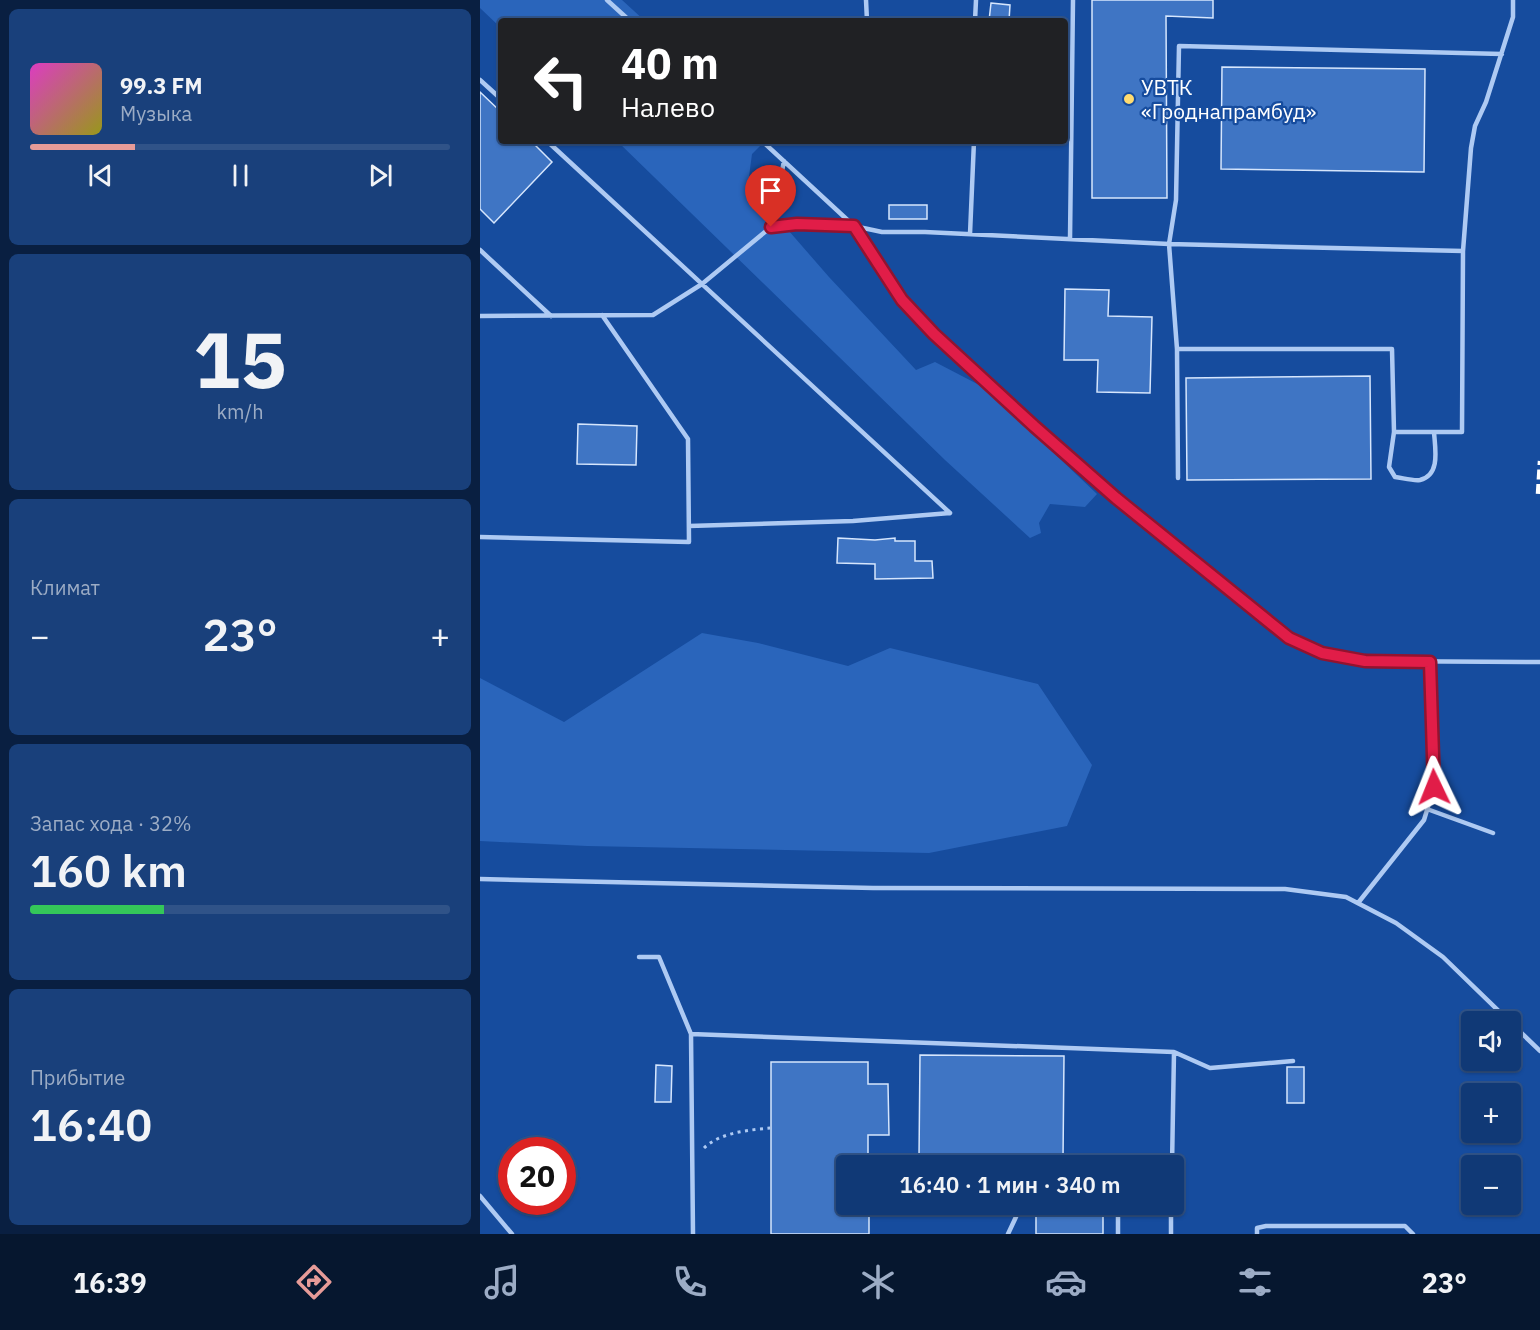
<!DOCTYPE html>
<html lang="ru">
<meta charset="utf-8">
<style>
:root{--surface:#103976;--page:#19407b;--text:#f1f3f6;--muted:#9cacc5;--line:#305388;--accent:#e69b98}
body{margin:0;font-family:"IBM Plex Sans",sans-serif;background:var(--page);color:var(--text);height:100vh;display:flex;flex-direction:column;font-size:22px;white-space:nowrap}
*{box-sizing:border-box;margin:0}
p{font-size:20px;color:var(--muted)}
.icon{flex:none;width:33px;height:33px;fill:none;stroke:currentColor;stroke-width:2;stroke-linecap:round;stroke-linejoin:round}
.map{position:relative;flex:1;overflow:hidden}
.panel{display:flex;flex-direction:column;gap:9px;padding:9px;background:#091f41;width:480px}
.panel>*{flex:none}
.guide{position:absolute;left:18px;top:18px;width:570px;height:126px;border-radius:6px;box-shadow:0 2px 4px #0004,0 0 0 2px var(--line);background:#202124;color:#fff;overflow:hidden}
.controls{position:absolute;left:981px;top:1011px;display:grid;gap:12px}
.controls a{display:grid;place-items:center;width:60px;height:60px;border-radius:6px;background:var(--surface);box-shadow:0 2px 4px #0004,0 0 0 2px var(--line);font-size:30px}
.speed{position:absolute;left:18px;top:1137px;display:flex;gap:12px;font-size:30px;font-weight:700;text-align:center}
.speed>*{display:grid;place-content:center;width:78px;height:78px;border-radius:50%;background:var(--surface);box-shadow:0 2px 4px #0004,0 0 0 2px var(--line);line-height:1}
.speed .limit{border:9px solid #d22;background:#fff;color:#111}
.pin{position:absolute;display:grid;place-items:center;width:51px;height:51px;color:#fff;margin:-62px -26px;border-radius:50% 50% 50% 0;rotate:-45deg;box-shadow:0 0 6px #0007}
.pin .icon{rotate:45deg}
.me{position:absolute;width:66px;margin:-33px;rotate:358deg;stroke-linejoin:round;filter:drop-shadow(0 0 4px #0008)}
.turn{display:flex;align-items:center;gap:21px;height:126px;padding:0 24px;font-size:27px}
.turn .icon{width:78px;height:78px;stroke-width:2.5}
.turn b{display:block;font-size:42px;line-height:51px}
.big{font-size:45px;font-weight:600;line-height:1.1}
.panel .card{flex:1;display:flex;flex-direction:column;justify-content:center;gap:9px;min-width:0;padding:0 21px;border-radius:9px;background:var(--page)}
.panel .dial{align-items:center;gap:0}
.dial b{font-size:78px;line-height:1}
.song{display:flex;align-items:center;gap:18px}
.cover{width:72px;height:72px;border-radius:9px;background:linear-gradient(135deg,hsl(310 70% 55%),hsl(60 70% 35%))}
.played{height:6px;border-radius:3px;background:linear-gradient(90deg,var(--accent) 25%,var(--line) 25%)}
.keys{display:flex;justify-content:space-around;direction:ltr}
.heat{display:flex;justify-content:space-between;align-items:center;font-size:33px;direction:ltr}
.charge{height:9px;border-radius:4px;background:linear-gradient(90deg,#34c759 32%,var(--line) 0)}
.trip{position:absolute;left:356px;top:1155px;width:348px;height:60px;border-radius:6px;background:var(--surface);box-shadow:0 2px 4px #0004,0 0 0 2px var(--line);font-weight:600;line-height:60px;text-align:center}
.tabs{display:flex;height:96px;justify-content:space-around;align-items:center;background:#06172f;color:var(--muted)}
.tabs .icon{width:42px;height:42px}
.tabs .on{color:var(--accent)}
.tabs b{font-size:27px;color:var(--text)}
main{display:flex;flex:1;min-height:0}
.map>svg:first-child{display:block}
.green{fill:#2a65bb}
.building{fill:#3f75c4;stroke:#d6e6fd;stroke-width:1.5}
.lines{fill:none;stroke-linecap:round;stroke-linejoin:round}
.path{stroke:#aecaf3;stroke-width:3;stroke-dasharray:3 4.5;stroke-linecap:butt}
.lane{stroke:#aecaf3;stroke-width:4.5}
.rail{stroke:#fff;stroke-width:4.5;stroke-dasharray:10 4.5;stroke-linecap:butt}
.route-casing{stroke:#92132f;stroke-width:15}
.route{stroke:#e11d48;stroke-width:10}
.poi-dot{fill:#ffdb70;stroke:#164c9e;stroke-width:2}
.labels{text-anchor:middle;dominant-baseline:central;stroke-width:4.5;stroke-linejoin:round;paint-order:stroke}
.poi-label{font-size:21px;fill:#fff;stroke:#164c9e;text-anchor:start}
</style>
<main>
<section class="panel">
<div class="card">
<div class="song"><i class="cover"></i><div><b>99.3 FM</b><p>Музыка</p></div></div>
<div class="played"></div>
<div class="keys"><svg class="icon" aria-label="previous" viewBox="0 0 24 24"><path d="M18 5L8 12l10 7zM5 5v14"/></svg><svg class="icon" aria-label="pause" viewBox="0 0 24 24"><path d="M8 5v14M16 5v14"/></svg><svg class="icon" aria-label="next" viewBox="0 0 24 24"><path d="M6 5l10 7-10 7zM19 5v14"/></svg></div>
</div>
<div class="card dial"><b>15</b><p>km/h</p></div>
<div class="card"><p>Климат</p>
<div class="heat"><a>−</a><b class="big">23°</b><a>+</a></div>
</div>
<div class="card"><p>Запас хода · 32%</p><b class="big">160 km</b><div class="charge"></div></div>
<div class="card"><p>Прибытие</p><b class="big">16:40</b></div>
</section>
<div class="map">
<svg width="1060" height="1234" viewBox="0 0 1060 1234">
<rect width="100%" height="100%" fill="#164c9e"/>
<path class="green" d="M 0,0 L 142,0 L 165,21 L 21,21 L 21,28 L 0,8 Z
M 137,141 L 285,141 L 272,154 L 268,184 L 349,277 L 436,370 L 455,362 L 505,388 L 617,494 L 605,507 L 570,504 L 559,523 L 561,533 L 550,538 L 465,460 Z
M 222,633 L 278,643 L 368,666 L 410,648 L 558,684 L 612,765 L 587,826 L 449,853 L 107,846 L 0,841 L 0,678 L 84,722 Z"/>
<path class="building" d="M 612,0 L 733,0 L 733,18 L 686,16 L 687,198 L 612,198 Z
M 511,3 L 530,5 L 529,21 L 509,21 Z
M 742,67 L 945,69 L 944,172 L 741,169 Z
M 0,92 L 21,112 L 21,141 L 51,141 L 72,162 L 14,223 L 0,209 Z
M 409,205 L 447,205 L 447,219 L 409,219 Z
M 585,289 L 629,290 L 628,316 L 672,317 L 670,393 L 617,392 L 618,360 L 584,360 Z
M 890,376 L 891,479 L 707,480 L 706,378 Z
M 98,424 L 157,426 L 156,465 L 97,464 Z
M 358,538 L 395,540 L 415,538 L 415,541 L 435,541 L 435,561 L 452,561 L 453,578 L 395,579 L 395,564 L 357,563 Z
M 440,1055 L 584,1056 L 583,1159 L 439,1158 Z
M 291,1062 L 388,1062 L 388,1084 L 408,1084 L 409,1135 L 388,1135 L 388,1166 L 366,1166 L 366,1204 L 389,1204 L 389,1234 L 291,1234 Z
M 176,1065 L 192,1066 L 191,1102 L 175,1102 Z
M 807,1067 L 824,1067 L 824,1103 L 807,1103 Z
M 556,1213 L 623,1213 L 623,1234 L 556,1234 Z"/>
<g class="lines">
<path class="path" d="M 224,1148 C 241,1132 269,1130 291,1128"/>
<path class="lane" d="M 127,0 L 150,21
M 386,0 L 387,21
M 495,21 L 496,0
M 0,80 L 21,99
M 67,141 L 470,513
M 282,141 L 374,226 L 422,300 L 454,334 L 554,426 L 636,498 L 809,638 L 842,653 L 885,661 L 1060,662
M 291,227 L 304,161
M 490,234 L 494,141
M 590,239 L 593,0
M 0,250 L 71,316
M 0,316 L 173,315 L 222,284 L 291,227 L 317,224 L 374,226 L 402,232 L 445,232 L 689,244 L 983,251 L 991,148 L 995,126 L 1006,102 L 1033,17 L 1033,0
M 697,349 L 912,349 L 914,432 L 982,432 L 983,251
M 914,432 L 909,467 L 915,477 C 923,478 933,481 940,480 C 961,475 955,448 954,432
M 698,478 L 697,349 L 689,244 L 696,200 L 699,46 L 1022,54
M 209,526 L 373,521 L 470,513
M 0,537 L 209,542 L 208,439 L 122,315
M 947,809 L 1013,833
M 0,879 L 393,888 L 805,889 L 866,897 L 916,923 L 963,957 L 1060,1051
M 878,903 L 944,820 L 954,787 L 950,662
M 159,957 L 179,957 L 211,1034
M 694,1052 L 730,1068 L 813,1061
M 0,1196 L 32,1234
M 213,1234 L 211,1034 L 694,1052 L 692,1166
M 528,1234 L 542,1204
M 638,1234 L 638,1204
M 691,1234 L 691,1204
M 777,1234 L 777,1228 L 786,1226 L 925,1226 L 933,1234"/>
<path class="rail" d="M 1058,494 L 1060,461"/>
</g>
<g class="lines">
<g class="route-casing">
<path id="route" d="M 291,227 L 317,224 L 374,226 L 422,300 L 454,334 L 554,426 L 636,498 L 809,638 L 842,653 L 885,661 L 950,662 L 954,787"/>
</g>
<use href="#route" class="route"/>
</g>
<circle class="poi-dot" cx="649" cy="99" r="6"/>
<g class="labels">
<g class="poi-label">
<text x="661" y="87">УВТК<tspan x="661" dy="24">«Гроднапрамбуд»</tspan></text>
</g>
</g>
</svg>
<div class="controls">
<a><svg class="icon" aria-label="sound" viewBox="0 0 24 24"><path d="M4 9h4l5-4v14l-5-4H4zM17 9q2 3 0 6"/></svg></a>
<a>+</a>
<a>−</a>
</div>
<div class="speed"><div class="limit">20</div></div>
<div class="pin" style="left:291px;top:227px;background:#d93025"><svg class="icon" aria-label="arrive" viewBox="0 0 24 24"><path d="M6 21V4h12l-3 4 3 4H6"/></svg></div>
<svg class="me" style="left:954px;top:787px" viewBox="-20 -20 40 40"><path d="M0-17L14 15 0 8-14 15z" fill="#e11d48" stroke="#fff" stroke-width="4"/></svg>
<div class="trip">16:40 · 1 мин · 340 m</div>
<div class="guide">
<div class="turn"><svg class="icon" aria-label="left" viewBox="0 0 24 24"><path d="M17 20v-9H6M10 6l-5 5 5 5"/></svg><div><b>40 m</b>Налево</div></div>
</div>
</div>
</main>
<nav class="tabs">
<b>16:39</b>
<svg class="icon on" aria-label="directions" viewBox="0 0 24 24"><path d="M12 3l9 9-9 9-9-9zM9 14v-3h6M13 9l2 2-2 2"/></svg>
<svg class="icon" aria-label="music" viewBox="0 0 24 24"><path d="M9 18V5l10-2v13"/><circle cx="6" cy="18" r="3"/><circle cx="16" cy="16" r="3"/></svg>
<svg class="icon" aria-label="phone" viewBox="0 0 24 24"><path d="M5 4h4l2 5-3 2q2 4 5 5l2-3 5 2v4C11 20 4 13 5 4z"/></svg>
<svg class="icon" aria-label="climate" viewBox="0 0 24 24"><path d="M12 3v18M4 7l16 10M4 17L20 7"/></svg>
<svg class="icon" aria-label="car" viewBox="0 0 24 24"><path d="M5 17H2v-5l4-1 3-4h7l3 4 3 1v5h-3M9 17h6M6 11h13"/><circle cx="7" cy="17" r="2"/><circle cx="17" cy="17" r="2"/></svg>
<svg class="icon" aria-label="filters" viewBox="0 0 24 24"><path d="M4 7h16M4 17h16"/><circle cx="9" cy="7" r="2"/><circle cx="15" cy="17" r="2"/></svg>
<b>23°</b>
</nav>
